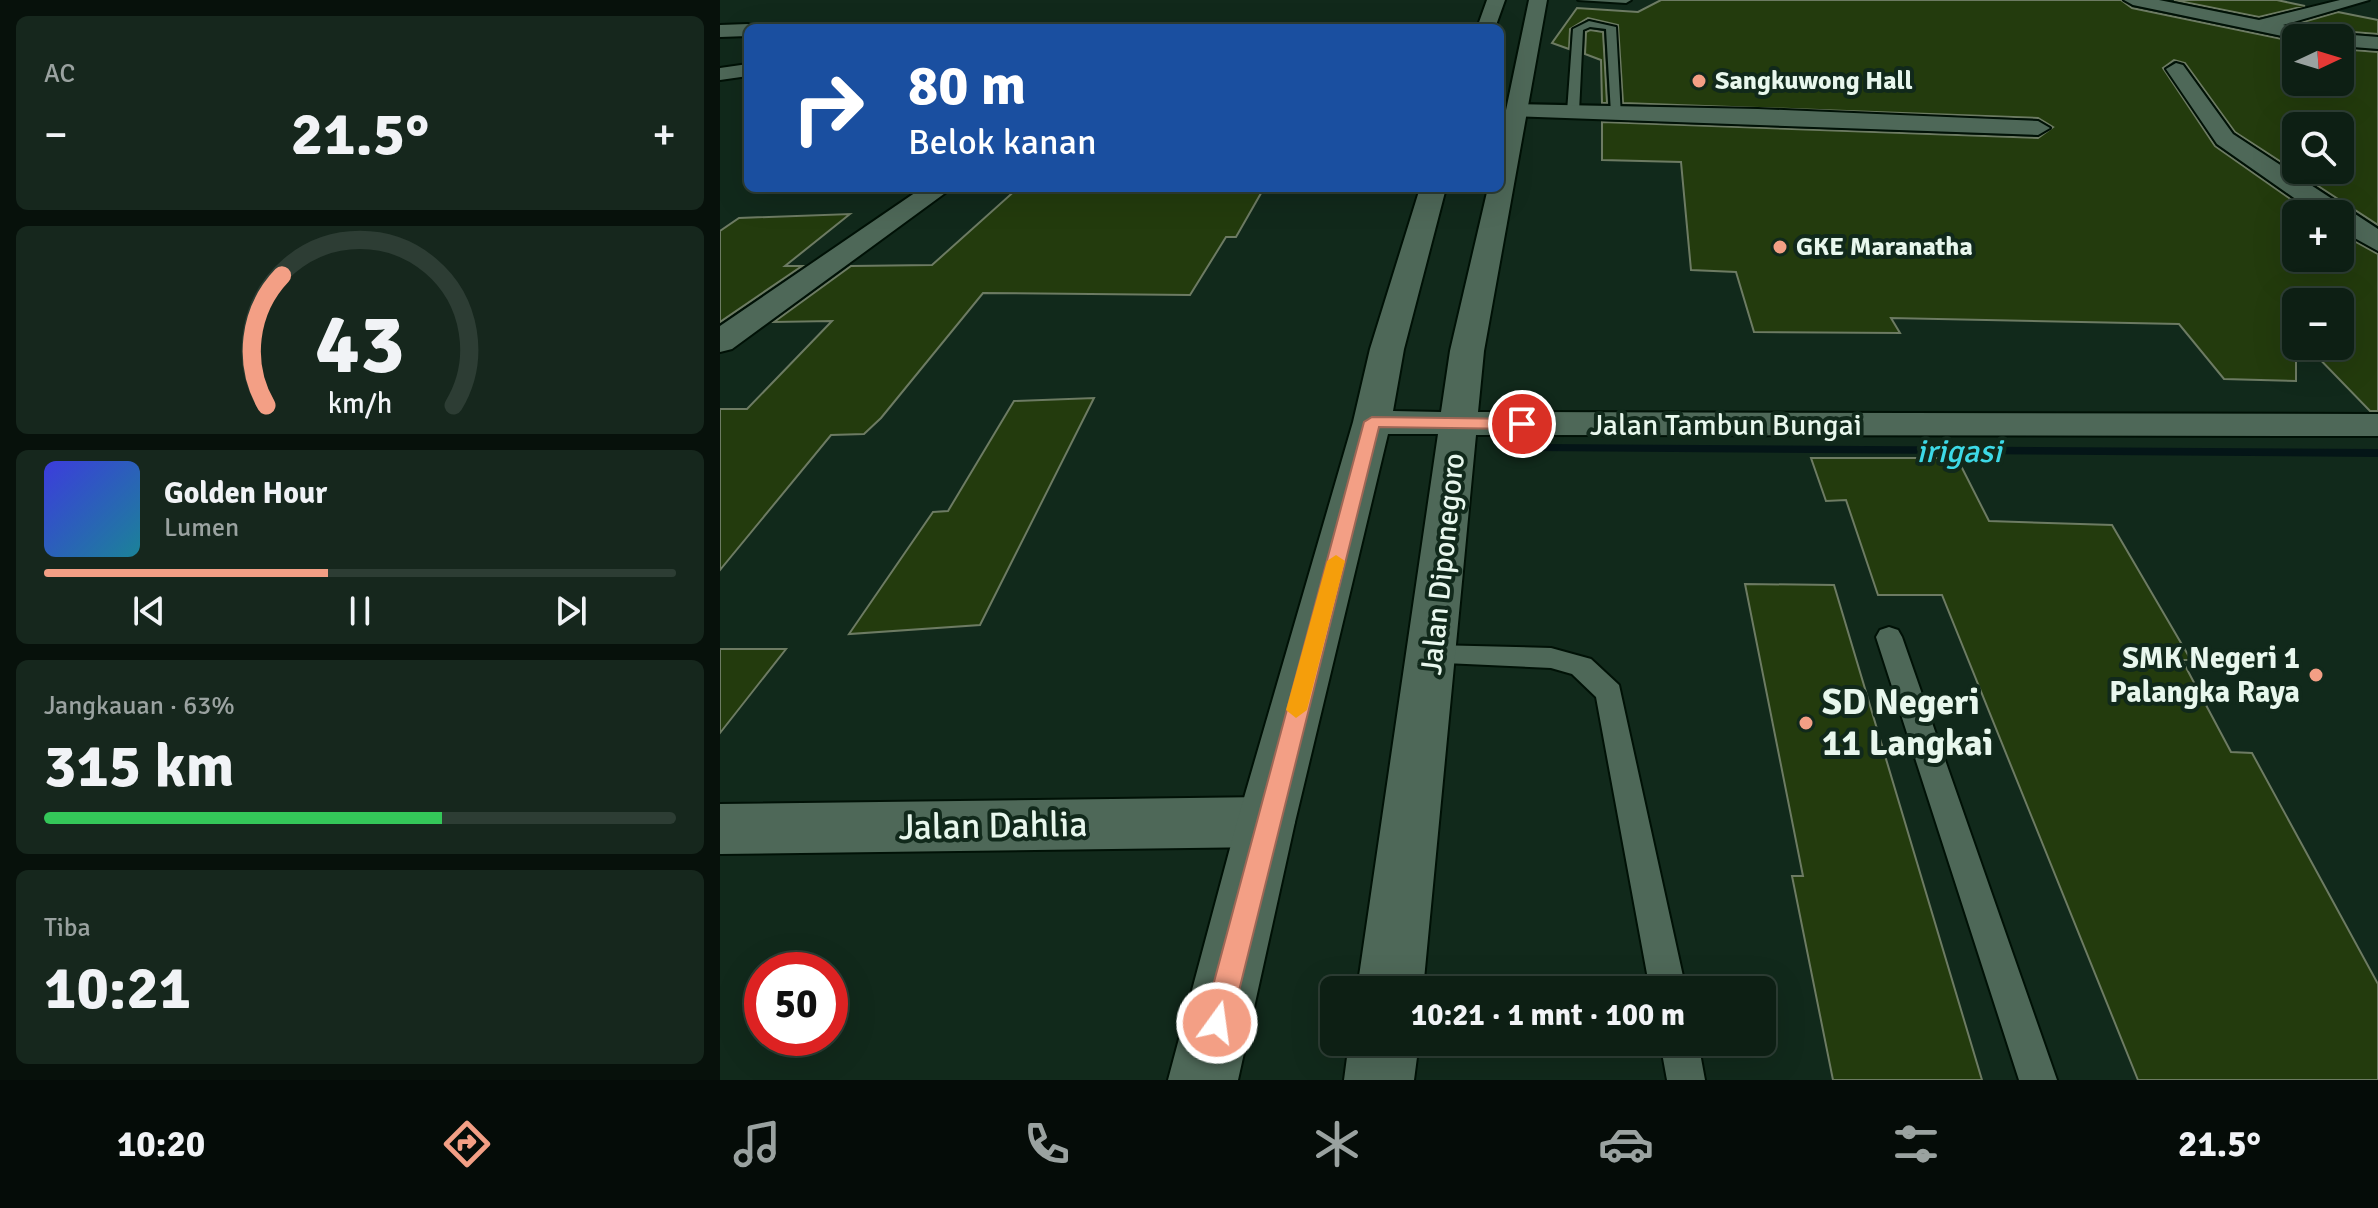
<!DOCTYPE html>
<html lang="id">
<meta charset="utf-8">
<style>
:root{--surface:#0d1f14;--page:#16271d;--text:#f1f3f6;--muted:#9aa2a0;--line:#2d3d34;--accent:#f39f85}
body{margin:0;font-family:Signika,sans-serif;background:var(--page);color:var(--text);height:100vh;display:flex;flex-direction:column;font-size:30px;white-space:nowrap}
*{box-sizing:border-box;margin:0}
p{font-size:26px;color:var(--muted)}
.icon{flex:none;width:44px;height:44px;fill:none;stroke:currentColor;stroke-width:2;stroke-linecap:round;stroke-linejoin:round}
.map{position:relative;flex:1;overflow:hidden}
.details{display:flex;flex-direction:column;gap:16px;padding:16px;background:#07110b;width:720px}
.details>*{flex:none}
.top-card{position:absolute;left:24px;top:24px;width:760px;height:168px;border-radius:12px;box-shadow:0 8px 32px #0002,0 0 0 2px var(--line);background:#1a4fa0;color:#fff;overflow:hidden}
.needle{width:52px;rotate:86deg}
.controls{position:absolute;left:1562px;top:24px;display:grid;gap:16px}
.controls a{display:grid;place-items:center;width:72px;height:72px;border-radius:12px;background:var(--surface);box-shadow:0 8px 32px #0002,0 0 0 2px var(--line);font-size:40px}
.speed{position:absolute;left:24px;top:952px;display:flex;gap:16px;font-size:40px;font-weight:700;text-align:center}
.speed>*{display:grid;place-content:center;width:104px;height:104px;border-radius:50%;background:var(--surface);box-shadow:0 8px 32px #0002,0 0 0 2px var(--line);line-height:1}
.speed .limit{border:12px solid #d22;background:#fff;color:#111}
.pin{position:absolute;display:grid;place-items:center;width:68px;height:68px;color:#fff;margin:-34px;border:4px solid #fff;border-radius:50%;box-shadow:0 2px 8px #0007}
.me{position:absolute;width:88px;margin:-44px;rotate:14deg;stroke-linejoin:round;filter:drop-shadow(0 0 6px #0008)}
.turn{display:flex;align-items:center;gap:28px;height:168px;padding:0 32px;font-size:36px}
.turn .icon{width:104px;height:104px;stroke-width:2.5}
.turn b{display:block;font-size:56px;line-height:68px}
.big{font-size:60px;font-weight:700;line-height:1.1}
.details .widget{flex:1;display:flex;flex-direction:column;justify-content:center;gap:12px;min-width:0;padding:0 28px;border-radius:12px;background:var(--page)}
.details .dial{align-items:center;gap:0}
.dial svg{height:208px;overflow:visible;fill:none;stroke:var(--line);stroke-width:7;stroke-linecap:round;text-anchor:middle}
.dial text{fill:var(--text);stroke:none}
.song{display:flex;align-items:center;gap:24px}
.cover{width:96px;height:96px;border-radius:12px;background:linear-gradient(135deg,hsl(240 70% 55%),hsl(190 70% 35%))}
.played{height:8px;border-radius:4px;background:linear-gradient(90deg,var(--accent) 45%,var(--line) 45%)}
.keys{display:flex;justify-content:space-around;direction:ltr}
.heat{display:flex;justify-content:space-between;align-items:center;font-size:44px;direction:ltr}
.charge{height:12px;border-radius:6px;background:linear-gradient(90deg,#34c759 63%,var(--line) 0)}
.trip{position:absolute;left:600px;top:976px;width:456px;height:80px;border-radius:12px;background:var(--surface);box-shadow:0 8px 32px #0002,0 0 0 2px var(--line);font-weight:700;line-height:80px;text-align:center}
.menu{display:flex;height:128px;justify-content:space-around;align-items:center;background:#050c08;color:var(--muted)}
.menu .icon{width:56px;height:56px}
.menu .active{color:var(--accent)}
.menu b{font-size:36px;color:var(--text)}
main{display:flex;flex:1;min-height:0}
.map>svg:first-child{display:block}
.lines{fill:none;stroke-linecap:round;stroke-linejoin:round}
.stream{fill:#041517;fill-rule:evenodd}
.building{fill:#233b0d;stroke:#6d7b63;stroke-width:2;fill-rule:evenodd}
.lane-casing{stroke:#001106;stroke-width:4}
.street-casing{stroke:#001106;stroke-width:4}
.secondary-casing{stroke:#001106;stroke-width:4}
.lane{fill:#4e6858;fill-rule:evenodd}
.street{fill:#4e6858;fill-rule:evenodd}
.secondary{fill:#4e6858;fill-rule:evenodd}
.route{fill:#f39f85;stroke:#9e6756;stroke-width:2}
.slow{fill:#f59e0b}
.poi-dot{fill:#f39f85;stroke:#11291b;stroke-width:3}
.labels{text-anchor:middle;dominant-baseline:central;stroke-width:8;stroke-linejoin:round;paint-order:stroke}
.far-poi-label{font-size:26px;font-weight:bold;fill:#e8f7ed;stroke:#11291b;text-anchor:start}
.street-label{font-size:30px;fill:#e8f7ed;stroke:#11291b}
.poi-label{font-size:30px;font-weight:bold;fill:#e8f7ed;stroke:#11291b;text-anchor:end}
.water-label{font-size:32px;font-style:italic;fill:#3dd9e7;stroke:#11291b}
.near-poi-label{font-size:36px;font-weight:bold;fill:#e8f7ed;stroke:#11291b;text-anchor:start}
.near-street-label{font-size:36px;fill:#e8f7ed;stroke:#11291b}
</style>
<main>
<section class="details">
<div class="widget"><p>AC</p>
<div class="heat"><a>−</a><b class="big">21.5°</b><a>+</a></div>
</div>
<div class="widget dial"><svg viewBox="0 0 100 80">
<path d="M14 69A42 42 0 1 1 86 69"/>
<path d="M14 69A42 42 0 0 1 20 19" stroke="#f39f85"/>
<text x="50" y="56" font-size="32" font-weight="700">43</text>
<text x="50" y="72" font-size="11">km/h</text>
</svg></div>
<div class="widget">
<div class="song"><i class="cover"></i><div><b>Golden Hour</b><p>Lumen</p></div></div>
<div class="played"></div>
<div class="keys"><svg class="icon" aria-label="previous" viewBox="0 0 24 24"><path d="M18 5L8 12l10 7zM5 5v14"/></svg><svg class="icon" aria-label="pause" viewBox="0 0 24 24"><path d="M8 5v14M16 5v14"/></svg><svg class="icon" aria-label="next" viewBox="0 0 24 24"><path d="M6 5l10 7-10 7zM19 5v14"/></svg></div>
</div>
<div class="widget"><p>Jangkauan · 63%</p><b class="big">315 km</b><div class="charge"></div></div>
<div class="widget"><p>Tiba</p><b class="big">10:21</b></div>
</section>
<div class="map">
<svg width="1658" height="1080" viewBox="0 0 1658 1080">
<rect width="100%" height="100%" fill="#11291b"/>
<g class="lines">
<path class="stream" d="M 820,444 L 1658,449 L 1658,457 L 815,451 L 813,448 Z"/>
</g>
<path class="building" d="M 941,0 L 1401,0 L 1412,8 L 1576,42 L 1576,82 L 1620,82 L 1620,49 L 1658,52 L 1658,225 L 1515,132 L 1465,63 L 1454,60 L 1443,68 L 1495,146 L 1592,214 L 1576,214 L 1576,258 L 1620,258 L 1620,233 L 1658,254 L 1658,411 L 1650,411 L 1587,346 L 1620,346 L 1620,302 L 1576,302 L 1576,381 L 1504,379 L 1459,324 L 1171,318 L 1180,333 L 1034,332 L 1016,272 L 971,270 L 961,162 L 882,160 L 882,122 L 1318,138 L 1333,127 L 1318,118 L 903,103 L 898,25 L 868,18 L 850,29 L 849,49 L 832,43 L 857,8 L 918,12 ZM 1576,126 L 1620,126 L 1620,170 L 1576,170 Z
M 1454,0 L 1557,0 L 1585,6 L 1539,17 Z
M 1618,12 L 1658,20 L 1658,34 L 1620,31 L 1611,35 L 1608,31 L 1576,24 Z
M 870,30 L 883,32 L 887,103 L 882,103 L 881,60 L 865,54 L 866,32 Z
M 298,188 L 544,188 L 516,237 L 506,237 L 470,295 L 263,293 L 161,418 L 144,434 L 111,435 L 0,570 L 0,409 L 27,409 L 112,321 L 54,322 L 131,266 L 212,265 Z
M 130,214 L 65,266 L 82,266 L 0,322 L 0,231 L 19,218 Z
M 374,398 L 260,625 L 129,634 L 213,512 L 228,511 L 294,401 Z
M 1091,458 L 1237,458 L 1269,521 L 1392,525 L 1471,660 L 1462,660 L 1511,752 L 1532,753 L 1658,984 L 1658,1080 L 1418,1080 L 1222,595 L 1158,595 L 1126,500 L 1106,501 Z
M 1025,584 L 1114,585 L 1262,1080 L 1113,1080 L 1072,876 L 1083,876 Z
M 0,649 L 66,649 L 0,733 Z"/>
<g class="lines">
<g class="lane-casing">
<path id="lane" d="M 858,0 L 911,0 L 906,3 Z
M 869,21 L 896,27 L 901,116 L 891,113 L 886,29 L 870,27 L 863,30 L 859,112 L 853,116 L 847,112 L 853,29 Z
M 1169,627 L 1178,630 L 1182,637 L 1337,1080 L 1299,1080 L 1156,637 L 1160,630 Z
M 713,645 L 831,648 L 871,659 L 899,685 L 966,990 L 930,990 L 876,697 L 852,674 L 831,668 L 703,662 L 699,655 L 703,648 Z
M 940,1042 L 978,1042 L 985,1080 L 947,1080 Z"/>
</g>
<g class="street-casing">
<path id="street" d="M 1404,0 L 1439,0 L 1539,20 L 1620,0 L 1649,0 L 1563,25 L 1607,34 L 1609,38 L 1576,39 L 1413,5 Z
M 28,24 L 36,28 L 28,28 L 28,36 L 0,37 L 0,25 Z
M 1620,34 L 1658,37 L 1658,49 L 1620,46 L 1620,38 L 1612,38 Z
M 1456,63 L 1463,65 L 1513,134 L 1658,229 L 1658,251 L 1620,230 L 1620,214 L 1597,214 L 1497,144 L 1446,69 Z
M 28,64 L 28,76 L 0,80 L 0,68 Z
M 798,104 L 1038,109 L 1318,121 L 1330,128 L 1318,135 L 790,116 L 787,111 Z
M 202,188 L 232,188 L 12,349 L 0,352 L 0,326 Z
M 546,797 L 567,805 L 575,822 L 567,839 L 546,847 L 0,854 L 0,804 Z"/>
</g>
<g class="secondary-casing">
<path id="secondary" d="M 767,0 L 785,0 L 775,28 L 757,28 Z
M 809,0 L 827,0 L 764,351 L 758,412 L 1658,414 L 1658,436 L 756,435 L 703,990 L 637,990 L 718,434 L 668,434 L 575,822 L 518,1080 L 448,1080 L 517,822 L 633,422 L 650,349 L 700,188 L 726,188 L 684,349 L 673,411 L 721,412 L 730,351 L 768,188 L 780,188 L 780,139 Z
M 629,1042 L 699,1042 L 694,1080 L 624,1080 Z"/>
</g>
<use href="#lane" class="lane"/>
<use href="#street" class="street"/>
<use href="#secondary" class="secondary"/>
</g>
<path class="route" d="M 652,417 L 802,419 L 810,424 L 802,429 L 659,427 L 511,1023 L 507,1033 L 497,1037 L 487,1033 L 483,1023 L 644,422 Z"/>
<path class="slow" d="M 616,555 L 625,561 L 587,710 L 576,718 L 566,710 L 607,561 Z"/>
<g class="poi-dot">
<circle cx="979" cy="81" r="8"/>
<circle cx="1060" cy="247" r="8"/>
<circle cx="1596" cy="675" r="8"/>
<circle cx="1086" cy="723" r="8"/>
</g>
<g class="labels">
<g class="far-poi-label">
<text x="995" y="81">Sangkuwong Hall</text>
<text x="1076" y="247">GKE Maranatha</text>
</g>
<g class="street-label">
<text x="1006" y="425">Jalan Tambun Bungai</text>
<text transform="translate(723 564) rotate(-84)">Jalan Diponegoro</text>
</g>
<g class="poi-label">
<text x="1580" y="658">SMK Negeri 1<tspan x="1580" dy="34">Palangka Raya</tspan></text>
</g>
<g class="water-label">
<text x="1239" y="451">irigasi</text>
</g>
<g class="near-poi-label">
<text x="1102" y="702">SD Negeri<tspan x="1102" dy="41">11 Langkai</tspan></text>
</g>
<g class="near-street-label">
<text transform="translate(273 826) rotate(-1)">Jalan Dahlia</text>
</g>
</g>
</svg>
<div class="controls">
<a><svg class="needle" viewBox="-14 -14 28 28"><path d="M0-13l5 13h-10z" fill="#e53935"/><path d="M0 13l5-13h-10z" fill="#9aa2a0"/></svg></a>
<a><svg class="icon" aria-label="search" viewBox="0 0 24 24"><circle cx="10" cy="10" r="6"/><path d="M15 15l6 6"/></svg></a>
<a>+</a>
<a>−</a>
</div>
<div class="speed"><div class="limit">50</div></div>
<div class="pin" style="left:802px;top:424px;background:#d93025"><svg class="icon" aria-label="arrive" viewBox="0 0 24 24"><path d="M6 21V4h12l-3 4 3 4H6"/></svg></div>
<svg class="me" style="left:497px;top:1023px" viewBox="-20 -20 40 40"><circle r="17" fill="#f39f85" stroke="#fff" stroke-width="3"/><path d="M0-11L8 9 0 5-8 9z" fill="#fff"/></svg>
<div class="trip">10:21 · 1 mnt · 100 m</div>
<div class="top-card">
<div class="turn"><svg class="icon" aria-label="right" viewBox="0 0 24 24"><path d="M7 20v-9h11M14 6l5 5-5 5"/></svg><div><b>80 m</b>Belok kanan</div></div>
</div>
</div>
</main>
<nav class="menu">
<b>10:20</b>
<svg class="icon active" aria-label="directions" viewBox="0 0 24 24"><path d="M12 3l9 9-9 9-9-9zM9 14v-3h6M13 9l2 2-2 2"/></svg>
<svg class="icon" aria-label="music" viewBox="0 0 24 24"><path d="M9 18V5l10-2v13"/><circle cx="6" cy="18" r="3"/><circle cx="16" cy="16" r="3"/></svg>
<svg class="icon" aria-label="phone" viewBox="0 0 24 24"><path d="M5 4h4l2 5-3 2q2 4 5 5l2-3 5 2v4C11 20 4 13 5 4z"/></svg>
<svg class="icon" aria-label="climate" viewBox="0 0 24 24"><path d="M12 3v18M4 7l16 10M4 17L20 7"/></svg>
<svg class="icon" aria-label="car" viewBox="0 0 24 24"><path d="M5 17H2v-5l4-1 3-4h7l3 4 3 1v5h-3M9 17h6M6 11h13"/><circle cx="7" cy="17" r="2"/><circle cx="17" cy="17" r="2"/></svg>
<svg class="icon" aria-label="filters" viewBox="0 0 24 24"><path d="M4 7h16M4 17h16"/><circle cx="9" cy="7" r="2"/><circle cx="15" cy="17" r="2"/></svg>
<b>21.5°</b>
</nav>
